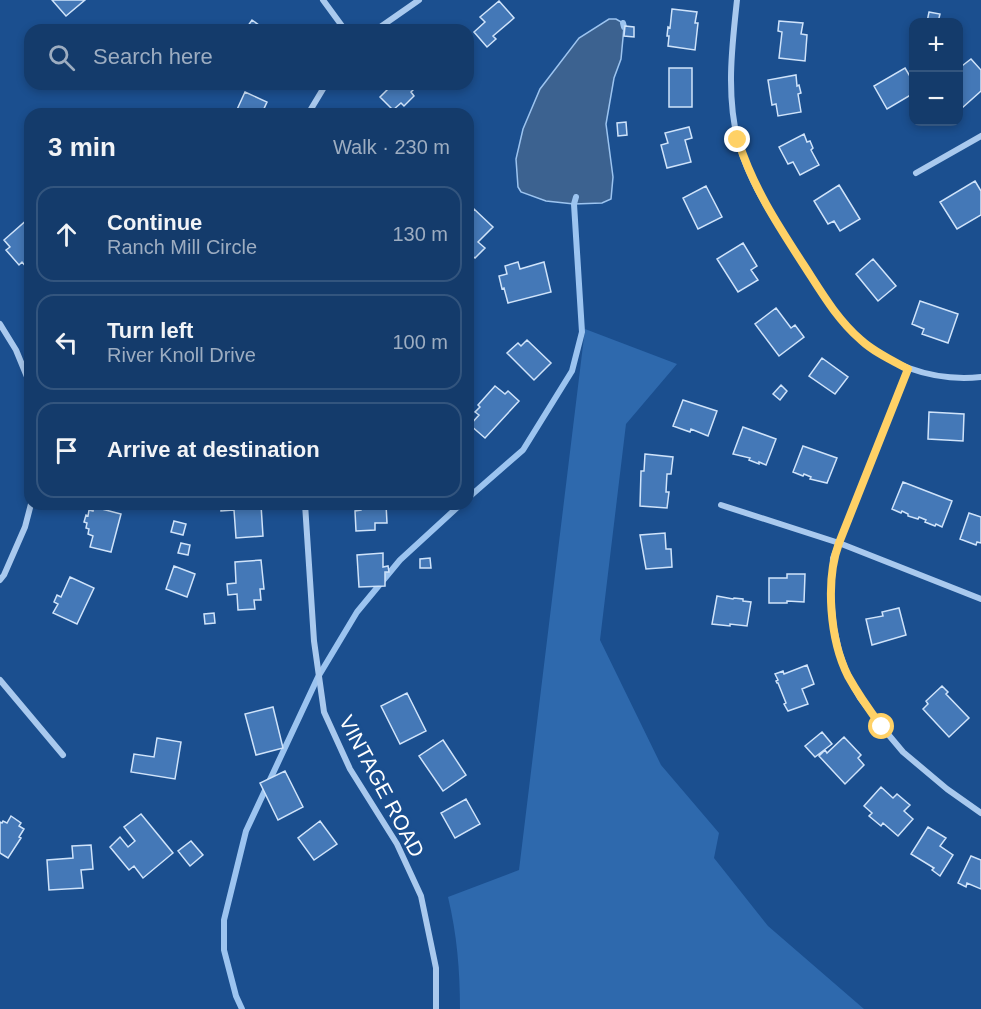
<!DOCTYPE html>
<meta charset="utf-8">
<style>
:root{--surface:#143b6b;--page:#214673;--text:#f1f3f6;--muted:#9dadc1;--line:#33557e}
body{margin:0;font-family:Arial,sans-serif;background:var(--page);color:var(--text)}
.controls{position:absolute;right:18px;top:18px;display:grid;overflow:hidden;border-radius:12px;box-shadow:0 3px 9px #0003}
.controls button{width:54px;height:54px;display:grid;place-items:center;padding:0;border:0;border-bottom:2px solid var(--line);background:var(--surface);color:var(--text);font:30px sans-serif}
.stop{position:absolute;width:18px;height:18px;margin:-14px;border:4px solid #ffd166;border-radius:50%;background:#fff}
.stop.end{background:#ffd166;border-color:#fff;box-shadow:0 2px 6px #0008}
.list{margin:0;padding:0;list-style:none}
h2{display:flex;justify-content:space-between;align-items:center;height:78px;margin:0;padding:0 24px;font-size:26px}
h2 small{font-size:20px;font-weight:400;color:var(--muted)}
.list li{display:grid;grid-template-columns:39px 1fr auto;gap:18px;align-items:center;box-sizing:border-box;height:96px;margin:0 12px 12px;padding:0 12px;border:2px solid var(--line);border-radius:18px}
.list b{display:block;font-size:22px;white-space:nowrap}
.list p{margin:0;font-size:20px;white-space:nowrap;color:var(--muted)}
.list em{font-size:20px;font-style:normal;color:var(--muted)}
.icon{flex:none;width:33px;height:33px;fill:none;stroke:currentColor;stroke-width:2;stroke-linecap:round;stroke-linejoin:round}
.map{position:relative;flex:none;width:981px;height:1009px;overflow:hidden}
.search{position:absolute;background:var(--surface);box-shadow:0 3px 9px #0003;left:24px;top:24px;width:450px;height:66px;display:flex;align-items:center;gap:15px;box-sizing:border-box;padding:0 21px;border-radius:18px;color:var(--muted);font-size:22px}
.panel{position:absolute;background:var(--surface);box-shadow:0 3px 9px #0003;left:24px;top:108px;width:450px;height:402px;border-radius:18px}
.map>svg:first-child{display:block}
.green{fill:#2e69ad}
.water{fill:#3c6290;stroke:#9cc4f0;stroke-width:1.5}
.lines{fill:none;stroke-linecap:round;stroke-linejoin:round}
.stream{stroke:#9cc4f0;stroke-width:6}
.building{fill:#4478b7;stroke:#cfe3fa;stroke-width:1.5}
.street{stroke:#a9c9ee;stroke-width:6}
.route{stroke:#ffd166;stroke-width:8}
.labels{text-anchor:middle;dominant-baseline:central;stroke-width:6;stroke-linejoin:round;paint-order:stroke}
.street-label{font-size:21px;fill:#fff;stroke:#1b4f8f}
</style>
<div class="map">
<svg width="981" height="1009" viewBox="0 0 981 1009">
<rect width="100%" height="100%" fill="#1b4f8f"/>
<path class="green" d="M585,329L677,364L626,424L600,640L661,765L719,833L714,858L768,926L864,1009H460C460,970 457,935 448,897L519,870Z"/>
<path class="water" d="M609,19H616L623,23L624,27L621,59L614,78L606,124L613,177L611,199L602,203L574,204L546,201L521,192L518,187L516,159L523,129L540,89L579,38Z"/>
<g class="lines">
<path class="stream" d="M623,23L624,27
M468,498L523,450L572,371L582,332L574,204L576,197
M242,1009L236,996L224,950V920L246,831L318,677L357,612L400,560L461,504"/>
</g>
<path class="building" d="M52,0H85L66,16Z
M499,1L514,18L493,36L496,39L487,47L474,32L485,22L480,17Z
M672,9L697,12L695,23H698L695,50L668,46L669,36H667L668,27L670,28Z
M929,12L940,14L938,22H927Z
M252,20L263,28L261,30H245Z
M779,21L803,23L801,34L807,35L805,61L779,58L782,32L778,31Z
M625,26L634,27V37L624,36Z
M971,59L981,70V91L962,108L958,104V69Z
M669,68H692V107H669Z
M905,68L914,83V93L887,109L874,86Z
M796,75L797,86L799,85L801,93L798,94L801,112L778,116L776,104L772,105L768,80Z
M389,84H414L416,87L411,92L414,96L404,106L401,103L393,110L380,97L391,86Z
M245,92L267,102L262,113L264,114H235Z
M626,122L627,135L618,136L617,123Z
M689,127L692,138L685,140L691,162L667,168L661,145L668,143L665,133Z
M804,134L807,142L810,141L813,148L811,150L819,165L800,175L793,162L788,164L779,147Z
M975,181L981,191V215L957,229L940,202Z
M839,185L860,219L840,231L834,221L828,224L814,201Z
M706,186L722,217L698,229L683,198Z
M474,209L493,227L478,242L485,248L475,258L470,254L468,256V215Z
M28,219L30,222V265L27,268L22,262L19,265L6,250L10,247L4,240Z
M743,243L757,266L751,270L758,280L738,292L717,259Z
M873,259L896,286L878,301L856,274Z
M518,262L520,269L544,262L551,292L508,303L504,288L502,289L499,276L507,274L505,266Z
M920,301L958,314L948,343L922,334L924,329L912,324Z
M776,308L791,328L795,325L804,337L779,356L755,324Z
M527,340L551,363L534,380L507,353L518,343L521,346Z
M822,358L848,377L835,394L809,376Z
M781,385L787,391L780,400L773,394Z
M495,386L505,394L508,391L519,401L485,438L470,425L479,415L475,412L480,407L478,405Z
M683,400L717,411L708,436L691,429L690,432L673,426Z
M929,412L964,414L963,441L928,439Z
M743,427L776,439L766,465L759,462V464L749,460L750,458L733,454Z
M803,446L837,458L827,483L810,479L811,477L804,474L803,476L793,472Z
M645,454L673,457L671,474H667L666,492H669L667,508L640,506L641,471H644Z
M903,482L952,501L942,527L936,524L935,526L925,522L926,520L919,517L918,519L908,516V514L902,511L901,513L892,509Z
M221,504H257L258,505H261L263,536L236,538L234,510L221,511Z
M361,504H386L387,523H375V530L356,531L355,511L361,510Z
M94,507L121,514L111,552L90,547L93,536L88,534L89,529L86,528L87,523L84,522L86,515L88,516L89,510L93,511Z
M969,513L981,517V543L977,542L976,545L960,539Z
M174,521L186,524L183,535L171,532Z
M665,533L666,549H671L672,567L646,569L640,535Z
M181,543L190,545L188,555L178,553Z
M383,553V567L388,566L389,572H385V586L359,587L357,555Z
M430,558L431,568H420V559Z
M261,560L264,589H260L261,600H254L255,609L238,610L237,594L228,595L227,584L236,583L235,562Z
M174,566L195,574L187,597L166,589Z
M787,574H805L804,602L787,601V603H769V578H787Z
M70,577L94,588L77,624L53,613L58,604L54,602L57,595L61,597Z
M717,596L733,599L734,598L743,599V601L751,602L747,626L730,624V626L712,624Z
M899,608L906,635L872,645L866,619L883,616L882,612Z
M214,613L215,623L205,624L204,614Z
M807,665L814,684L802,689L808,704L788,711L784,704L786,703L778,683H777L776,681L778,680L775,674L783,671L784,674Z
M942,686L948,692L946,694L969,718L949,737L923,709L928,704L926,701Z
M407,693L426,731L400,744L381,706Z
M273,707L283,748L256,755L245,714Z
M822,732L832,744L815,757L805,746Z
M844,737L861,755L858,758L864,765L845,784L819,756L825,750L827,753Z
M157,738L181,742L175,779L131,772L134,754L154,757Z
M443,740L466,775L443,791L419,756Z
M285,771L303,807L278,820L260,783Z
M881,787L893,798L897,794L910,805L904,811L913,819L898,836L883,823L881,826L869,816L872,813L864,806Z
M466,799L480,824L455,838L441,813Z
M141,814L173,853L143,878L134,866L129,870L110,847L120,837L128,847L135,841L124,827Z
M11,816L21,823L19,826L24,829L19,837L21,838L8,858L0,853V822L2,823L3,821L7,823Z
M320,821L337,844L314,860L298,838Z
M928,827L946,838L940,846L953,855L940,876L932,870L934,868L911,854Z
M191,841L203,855L190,866L178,851Z
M91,845L93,869L81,870L83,888L49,890L47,860L73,858L72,846Z
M971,856L981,860V889L967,883L966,887L958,883Z"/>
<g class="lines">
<path class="street" d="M323,0L345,30
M737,0C732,46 726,95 738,141C748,180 772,216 794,250C811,276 827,305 849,328C883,365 932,382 981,377
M376,30L419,0
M308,114L326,84
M916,173L981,136
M0,324L16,350L30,384
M908,369L833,558L831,598L834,628L839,651L847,674L860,698L882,727L903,752L947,789L981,813
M305,504L314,641L324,712L350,769L397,844L421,896L436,968V1009
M721,505L839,543L981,599
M0,580L4,575L25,527L31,504
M0,680L63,755"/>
</g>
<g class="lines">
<path class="route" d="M738,140C753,188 779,227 807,270C823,295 838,320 861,340C874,352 891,360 908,369L839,543C825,581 830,640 848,676C858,694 870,711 882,727"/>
</g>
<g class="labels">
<g class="street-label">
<text transform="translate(382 786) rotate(62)">VINTAGE ROAD</text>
</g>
</g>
</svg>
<div class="controls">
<button>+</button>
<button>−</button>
</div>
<div class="stop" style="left:882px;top:727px"></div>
<div class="stop end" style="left:738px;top:140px"></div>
<div class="search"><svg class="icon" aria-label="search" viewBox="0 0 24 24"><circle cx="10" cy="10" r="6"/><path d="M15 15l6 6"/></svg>Search here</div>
<section class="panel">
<h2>3 min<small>Walk · 230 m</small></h2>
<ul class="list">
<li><svg class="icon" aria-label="ahead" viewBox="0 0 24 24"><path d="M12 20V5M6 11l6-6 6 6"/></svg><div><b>Continue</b><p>Ranch Mill Circle</p></div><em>130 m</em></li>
<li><svg class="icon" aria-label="left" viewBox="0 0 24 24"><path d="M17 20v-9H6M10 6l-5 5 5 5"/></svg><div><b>Turn left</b><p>River Knoll Drive</p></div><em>100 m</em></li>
<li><svg class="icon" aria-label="arrive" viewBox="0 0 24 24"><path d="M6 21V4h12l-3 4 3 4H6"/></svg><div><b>Arrive at destination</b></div></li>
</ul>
</section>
</div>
